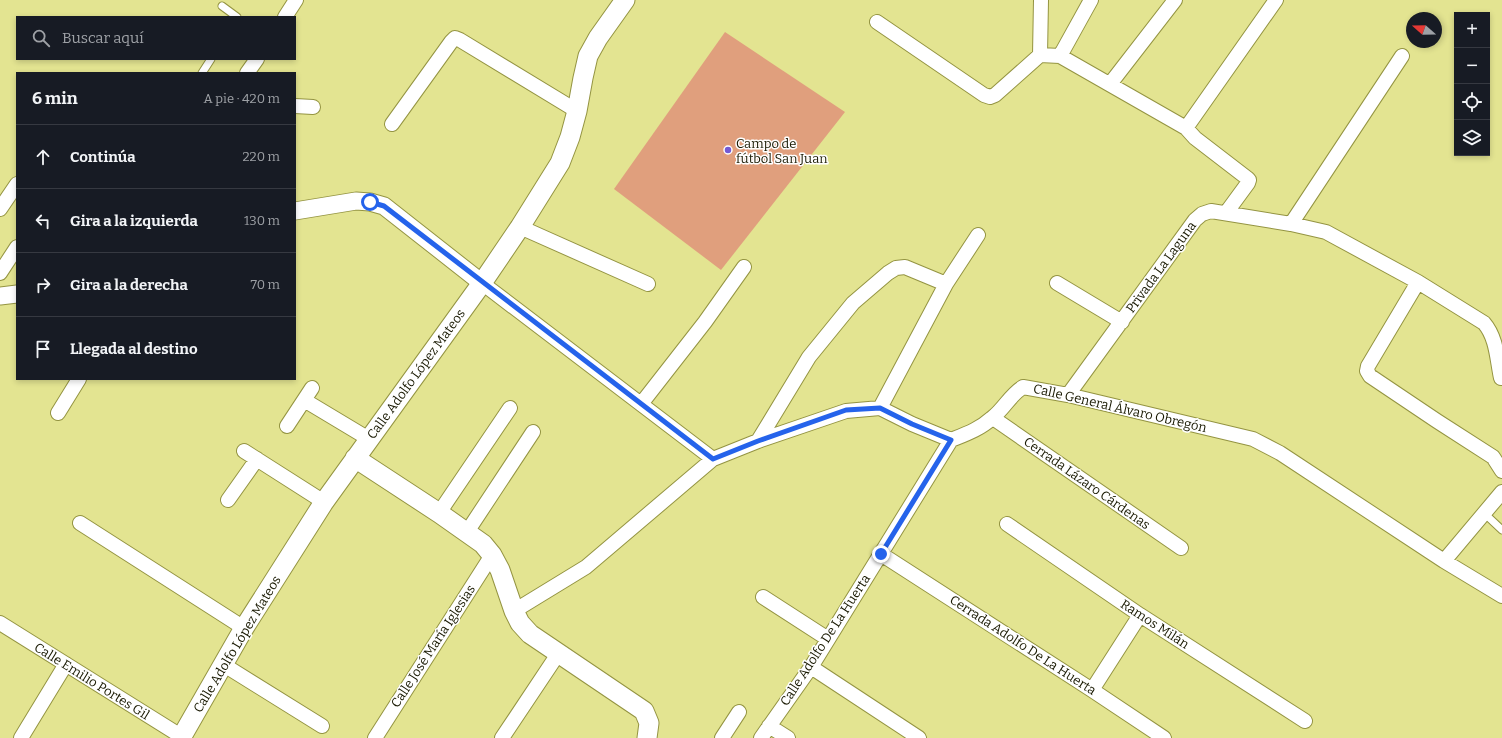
<!DOCTYPE html>
<html lang="es">
<meta charset="utf-8">
<style>
:root{--surface:#171b24;--page:#242831;--text:#f1f3f6;--muted:#9ea1a6;--line:#363941}
body{margin:0;font-family:Bitter,serif;background:var(--page);color:var(--text)}
.controls{position:absolute;right:12px;top:12px;display:grid;overflow:hidden;border-radius:0px;box-shadow:0 2px 6px #0003}
.controls button{width:36px;height:36px;display:grid;place-items:center;padding:0;border:0;border-bottom:1px solid var(--line);background:var(--surface);color:var(--text);font:20px sans-serif}
.compass{position:absolute;left:1406px;top:12px;width:36px;height:36px;border-radius:50%;background:var(--surface);box-shadow:0 2px 6px #0003;rotate:290deg}
.stop{position:absolute;width:12px;height:12px;margin:-9px;border:3px solid #2563eb;border-radius:50%;background:#fff}
.stop.end{background:#2563eb;border-color:#fff;box-shadow:0 1px 4px #0008}
.list{margin:0;padding:0;list-style:none}
h2{display:flex;justify-content:space-between;align-items:center;height:52px;margin:0;padding:0 16px;font-size:17px}
h2 small{font-size:13px;font-weight:400;color:var(--muted)}
.list li{display:grid;grid-template-columns:26px 1fr auto;gap:12px;align-items:center;box-sizing:border-box;height:64px;padding:0 16px;border-top:1px solid var(--line)}
.list b{display:block;font-size:15px;white-space:nowrap}
.list em{font-size:13px;font-style:normal;color:var(--muted)}
.icon{flex:none;width:22px;height:22px;fill:none;stroke:currentColor;stroke-width:2;stroke-linecap:round;stroke-linejoin:round}
.map{position:relative;flex:none;width:1502px;height:738px;overflow:hidden}
.search{position:absolute;background:var(--surface);box-shadow:0 2px 6px #0003;left:16px;top:16px;width:280px;height:44px;display:flex;align-items:center;gap:10px;box-sizing:border-box;padding:0 14px;border-radius:0px;color:var(--muted);font-size:15px}
.panel{position:absolute;background:var(--surface);box-shadow:0 2px 6px #0003;left:16px;top:72px;width:280px;height:308px;border-radius:0px}
.map>svg:first-child{display:block}
.green{fill:#e09f7d}
.lines{fill:none;stroke-linecap:round;stroke-linejoin:round}
.service-casing{stroke:#949442;stroke-width:9}
.minor-casing{stroke:#949442;stroke-width:16}
.tertiary-casing{stroke:#949442;stroke-width:19}
.secondary-casing{stroke:#949442;stroke-width:21}
.service{stroke:#fff;stroke-width:7}
.minor{stroke:#fff;stroke-width:14}
.tertiary{stroke:#fff;stroke-width:17}
.secondary{stroke:#fff;stroke-width:19}
.route{stroke:#2563eb;stroke-width:5}
.poi-dot{fill:#735ad4;stroke:#fff;stroke-width:1.5}
.labels{text-anchor:middle;dominant-baseline:central;stroke-width:3;stroke-linejoin:round;paint-order:stroke}
.poi-label{font-size:13px;fill:#181801;stroke:#fff;text-anchor:start}
.street-label{font-size:13px;fill:#181801;stroke:#fff}
</style>
<div class="map">
<svg width="1502" height="738" viewBox="0 0 1502 738">
<rect width="100%" height="100%" fill="#e3e491"/>
<path class="green" d="M725,32L845,112L721,270L614,189Z"/>
<g class="lines">
<defs>
<path id="service" d="M222,6L237,17
M202,73L211,59
M1484,513L1502,530"/>
<path id="minor" d="M285,17L296,0
M877,22L984,95L990,97L995,95L1040,55L1060,56L1186,128L1195,138L1247,178L1249,180L1248,183L1226,213
M1040,55L1041,0
M1060,56L1091,0
M247,73L257,59
M1110,84L1175,0
M295,106L313,107
M392,124L451,42L455,38L460,40L577,111
M1186,128L1276,0
M0,209L17,184
M1291,224L1402,56
M520,227L648,284
M0,273L17,247
M1418,282L1368,366L1367,371L1370,376L1437,421L1493,457L1502,471
M482,283L713,459
M1057,283L1122,322
M1068,395L1195,220L1202,214L1211,211L1291,224L1326,232L1418,282L1484,323C1497,338 1497,360 1501,378
M304,400L369,439
M641,404L705,322L744,267
M880,408L946,284L978,235
M58,413L79,379
M993,418L1181,548
M287,426L312,388
M758,441L809,357L853,303L888,273L896,268L905,267L946,284
M244,451L324,502
M228,500L257,459
M439,513L510,408
M80,523L244,628
M1007,524L1140,615L1305,721
M467,532L533,432
M881,554L1092,690L1164,738
M1444,561L1502,492
M763,597L828,639
M514,611L586,567L713,459L758,441L846,411L880,408L912,424L951,440C966,434 980,429 992,418C1004,409 1010,395 1023,387L1068,395L1253,439L1280,453L1444,561L1502,596
M0,623L184,738
M224,665L322,726
M811,667L919,738
M1092,690L1140,615
M769,726L788,738
M21,738L66,664
M375,738L492,555
M502,738L558,654
M722,738L739,712
M761,738L811,667L951,440"/>
<path id="tertiary" d="M295,211L356,201L370,202L384,206L482,283
M0,296L17,294"/>
<path id="secondary" d="M355,458L439,513L483,544L492,555L500,570L514,611L520,623L530,634L644,711L649,723L647,738
M181,738L244,628L324,502L482,283L520,227L560,163L570,137L577,111L583,78L588,56L598,38L625,0"/>
</defs>
<use href="#service" class="service-casing"/>
<use href="#minor" class="minor-casing"/>
<use href="#tertiary" class="tertiary-casing"/>
<use href="#secondary" class="secondary-casing"/>
<use href="#service" class="service"/>
<use href="#minor" class="minor"/>
<use href="#tertiary" class="tertiary"/>
<use href="#secondary" class="secondary"/>
</g>
<g class="lines">
<path class="route" d="M370,202L384,206L713,459L758,441L846,410L880,408L912,424L951,440L881,554"/>
</g>
<circle class="poi-dot" cx="728" cy="150" r="4"/>
<g class="labels">
<g class="poi-label">
<text x="736" y="143">Campo de<tspan x="736" dy="15">fútbol San Juan</tspan></text>
</g>
<g class="street-label">
<text transform="translate(1161 267) rotate(-54)">Privada La Laguna</text>
<text transform="translate(416 374) rotate(-54)">Calle Adolfo López Mateos</text>
<text transform="translate(1120 408) rotate(13)">Calle General Álvaro Obregón</text>
<text transform="translate(1087 483) rotate(35)">Cerrada Lázaro Cárdenas</text>
<text transform="translate(1155 624) rotate(33)">Ramos Milán</text>
<text transform="translate(825 640) rotate(-57)">Calle Adolfo De La Huerta</text>
<text transform="translate(237 644) rotate(-59)">Calle Adolfo López Mateos</text>
<text transform="translate(1023 645) rotate(33)">Cerrada Adolfo De La Huerta</text>
<text transform="translate(433 646) rotate(-57)">Calle José María Iglesias</text>
<text transform="translate(92 681) rotate(32)">Calle Emilio Portes Gil</text>
</g>
</g>
</svg>
<div class="controls">
<button>+</button>
<button>−</button>
<button><svg class="icon" aria-label="locate" viewBox="0 0 24 24"><circle cx="12" cy="12" r="6"/><path d="M12 2v4M12 18v4M2 12h4M18 12h4"/></svg></button>
<button><svg class="icon" aria-label="layers" viewBox="0 0 24 24"><path d="M12 4l9 5-9 5-9-5zM3 14l9 5 9-5"/></svg></button>
</div>
<svg class="compass" viewBox="-18 -18 36 36"><path d="M0-13l5 13h-10z" fill="#e53935"/><path d="M0 13l5-13h-10z" fill="#9ea1a6"/></svg>
<div class="stop" style="left:370px;top:202px"></div>
<div class="stop end" style="left:881px;top:554px"></div>
<div class="search"><svg class="icon" aria-label="search" viewBox="0 0 24 24"><circle cx="10" cy="10" r="6"/><path d="M15 15l6 6"/></svg>Buscar aquí</div>
<section class="panel">
<h2>6 min<small>A pie · 420 m</small></h2>
<ul class="list">
<li><svg class="icon" aria-label="ahead" viewBox="0 0 24 24"><path d="M12 20V5M6 11l6-6 6 6"/></svg><div><b>Continúa</b></div><em>220 m</em></li>
<li><svg class="icon" aria-label="left" viewBox="0 0 24 24"><path d="M17 20v-9H6M10 6l-5 5 5 5"/></svg><div><b>Gira a la izquierda</b></div><em>130 m</em></li>
<li><svg class="icon" aria-label="right" viewBox="0 0 24 24"><path d="M7 20v-9h11M14 6l5 5-5 5"/></svg><div><b>Gira a la derecha</b></div><em>70 m</em></li>
<li><svg class="icon" aria-label="arrive" viewBox="0 0 24 24"><path d="M6 21V4h12l-3 4 3 4H6"/></svg><div><b>Llegada al destino</b></div></li>
</ul>
</section>
</div>
